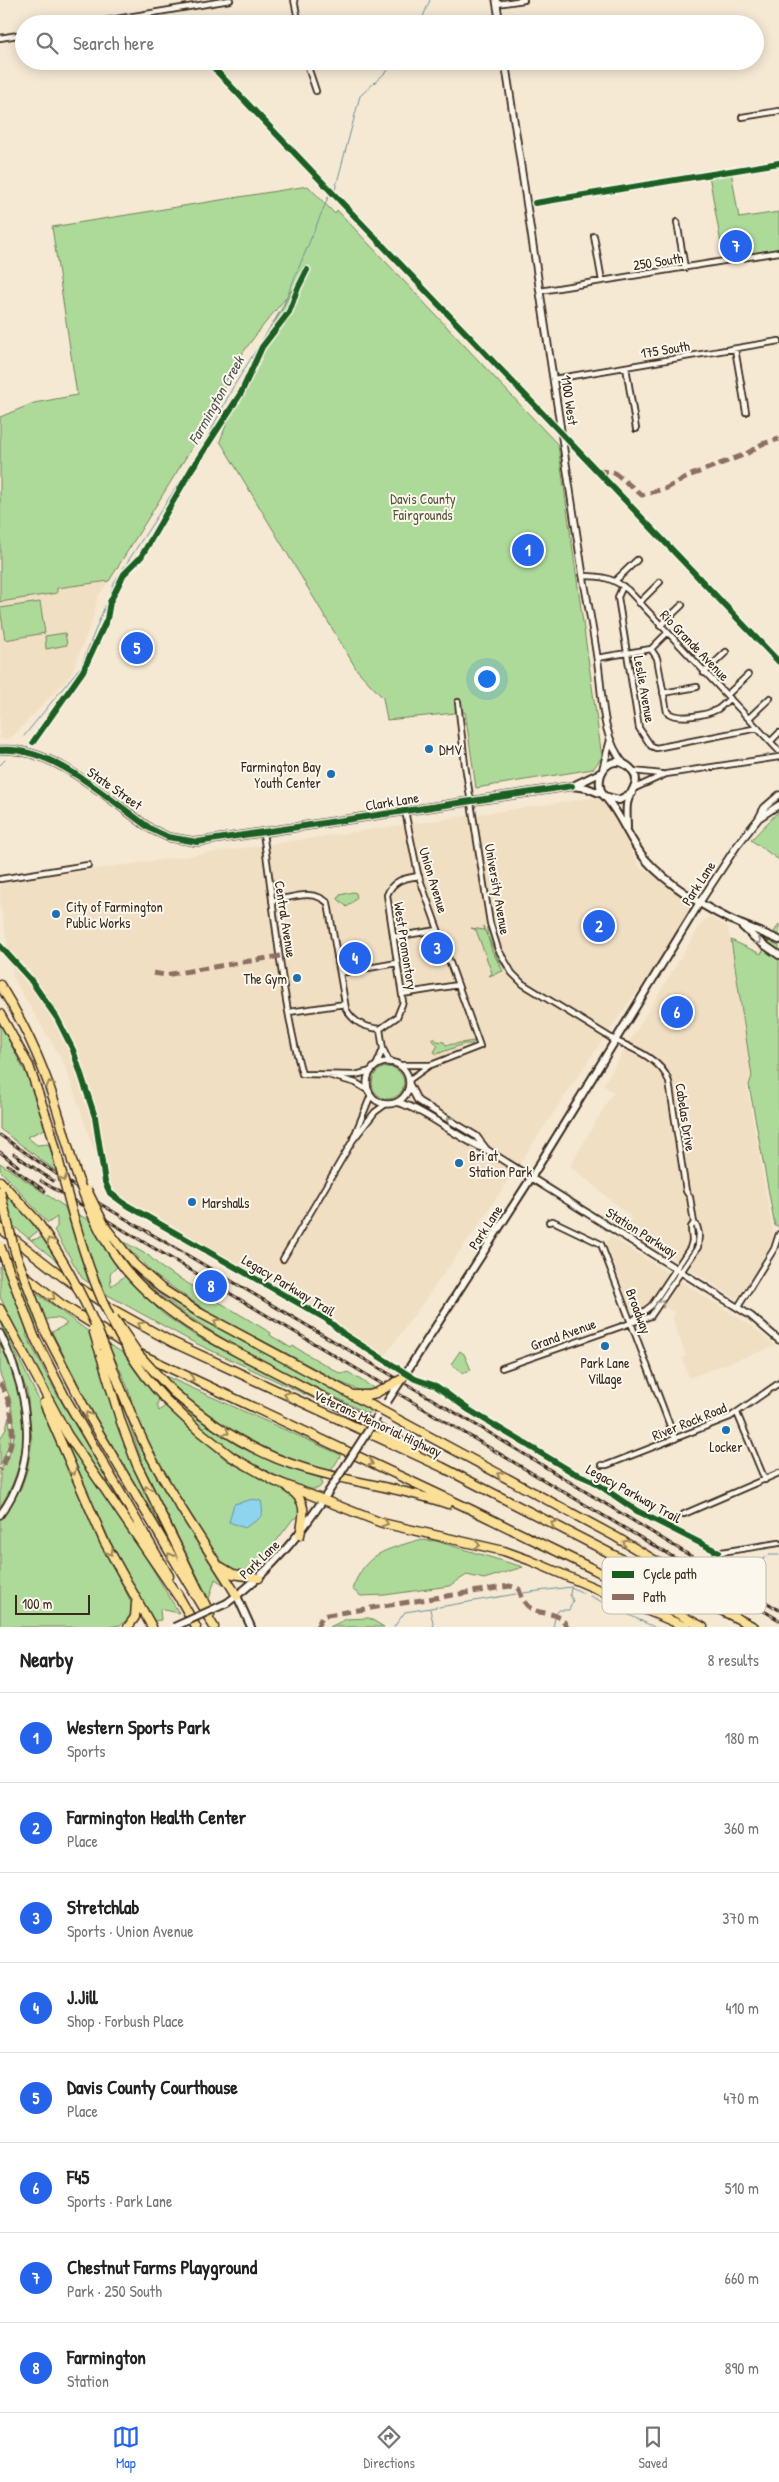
<!DOCTYPE html>
<meta charset="utf-8">
<style>
:root{--surface:#fff;--page:#f2f2f2;--text:#222;--muted:#767676;--line:#e0e0e0;--accent:#2563eb}
body{margin:0;font-family:"Patrick Hand",sans-serif;background:var(--page);color:var(--text)}
.scale{position:absolute;left:15px;bottom:12px;width:75px;box-sizing:border-box;padding-left:5px;border:2px solid #3b2a1e;border-top:0;font-size:14px;line-height:18px;white-space:nowrap;color:#3b2a1e;-webkit-text-stroke:4px #fbf7ec;paint-order:stroke}
.you{position:absolute;left:486px;top:678px;width:18px;height:18px;margin:-12px;border:4px solid #fff;border-radius:50%;background:#1a73e8;box-shadow:0 0 0 8px #1a73e833}
.badge{display:grid;place-items:center;width:32px;height:32px;border-radius:50%;background:var(--accent);color:#fff;font-size:16px;font-weight:700}
.pin{position:absolute;translate:-50% -50%;border:2px solid #fff;box-shadow:0 1px 5px #0006}
.list{margin:0;padding:0;list-style:none}
h2{display:flex;justify-content:space-between;align-items:center;height:65px;margin:0;padding:0 20px;font-size:21px}
h2 small{font-size:16px;font-weight:400;color:var(--muted)}
.list li{display:grid;grid-template-columns:32px 1fr auto;gap:15px;align-items:center;box-sizing:border-box;height:90px;padding:0 20px;border-top:1px solid var(--line)}
.list b{display:block;font-size:19px;white-space:nowrap}
.list p{margin:0;font-size:16px;white-space:nowrap;color:var(--muted)}
.list em{font-size:16px;font-style:normal;color:var(--muted)}
.icon{flex:none;width:28px;height:28px;fill:none;stroke:currentColor;stroke-width:2;stroke-linecap:round;stroke-linejoin:round}
.map{position:relative;flex:none;width:779px;height:1627px;overflow:hidden}
.search{position:absolute;background:var(--surface);box-shadow:0 2px 12px #0003;left:15px;right:15px;top:15px;height:55px;display:flex;align-items:center;gap:12px;box-sizing:border-box;padding:0 18px;border-radius:28px;color:var(--muted);font-size:19px}
.sheet{height:785px;background:var(--surface)}
nav{display:flex;justify-content:space-around;align-items:center;box-sizing:border-box;height:70px;border-top:1px solid var(--line);background:var(--surface);font-size:14px;color:var(--muted)}
nav a{display:grid;justify-items:center;gap:2px}
nav .on{color:var(--accent)}
.map>svg:first-child{display:block}
.built{fill:#f1dfc3}
.green{fill:#adda99;stroke:#74825c}
.water{fill:#8ed4ef;stroke:#6d909b}
.lines{fill:none;stroke-linecap:round;stroke-linejoin:round}
.stream{stroke:#6d909b;stroke-width:1}
.minor-casing{stroke:#3b2a1e;stroke-width:8}
.tertiary-casing{stroke:#3b2a1e;stroke-width:9}
.secondary-casing{stroke:#3b2a1e;stroke-width:10}
.motorway-casing{stroke:#3b2a1e;stroke-width:11}
.minor{stroke:#fbf7ec;stroke-width:4.5}
.tertiary{stroke:#fbf7ec;stroke-width:5.5}
.secondary{stroke:#fbf7ec;stroke-width:6}
.motorway{stroke:#fbdf96;stroke-width:8}
.rail-casing{stroke:#3b2a1e;stroke-width:3}
.rail{stroke:#fbf7ec;stroke-width:1;stroke-dasharray:4;stroke-linecap:butt}
.secondary-bridge-casing{stroke:#3b2a1e;stroke-width:10;stroke-linecap:butt}
.motorway-bridge-casing{stroke:#3b2a1e;stroke-width:11;stroke-linecap:butt}
.secondary-bridge{stroke:#fbf7ec;stroke-width:6}
.motorway-bridge{stroke:#fbdf96;stroke-width:8}
.quiet{stroke:#8d6e63;stroke-width:5;stroke-dasharray:10 5;stroke-linecap:butt}
.cycleway-casing{stroke:#fbf7ec;stroke-width:9}
.cycleway{stroke:#1b5e20;stroke-width:6}
.oneway{stroke:#9b9085}
.oneway2{stroke:#9b845a}
.poi-dot{fill:#1f6fb2;stroke:#fbf7ec;stroke-width:2}
.labels{text-anchor:middle;dominant-baseline:central;stroke-width:4;stroke-linejoin:round;paint-order:stroke}
.street-label{font-size:14px;fill:#3b2a1e;stroke:#fbf7ec}
.park-label{font-size:14px;fill:#58563d;stroke:#fbf7ec}
.poi-label{font-size:14px;fill:#3b2a1e;stroke:#fbf7ec;text-anchor:start}
.water-label{font-size:15px;font-style:italic;fill:#505452;stroke:#fbf7ec}
.key{fill:#fbf7ec;stroke:#c1baae;stroke-width:1}
.key-label{font-size:14px;fill:#3b2a1e}
</style>
<div class="map">
<svg width="779" height="1627" viewBox="0 0 779 1627">
<rect width="100%" height="100%" fill="#f5e9d4"/>
<filter id="ink" filterUnits="userSpaceOnUse"><feTurbulence type="fractalNoise" baseFrequency=".02" numOctaves="2"/><feDisplacementMap in="SourceGraphic" scale="10" xChannelSelector="R" yChannelSelector="G"/><feConvolveMatrix kernelMatrix="1 2 1 2 8 2 1 2 1" color-interpolation-filters="sRGB"/></filter>
<g filter="url(#ink)">
<path class="built" d="M109,581L98,597L92,621L71,675L11,738L0,739V602L57,593L56,588Z
M598,797L609,807L640,868L704,898L599,1045L473,1233L384,1357L125,1207L99,1165L64,1063L14,980L0,903V883Z
M710,917L728,927L752,1075L747,1087L774,1237L766,1256L738,1298L733,1297L626,1228L630,1222V1216L570,1166L613,1092L603,1085L703,921Z
M610,1236L753,1327L775,1346L689,1378L682,1358L686,1356L672,1318L675,1313L653,1300L639,1311L631,1309L606,1243Z"/>
<path class="green" d="M731,171L739,218L779,212V252L724,261L709,175Z
M308,186L335,214L337,210L558,445L602,757L593,769L476,788L465,712L387,720L383,698L357,670L220,441L242,384L292,290C272,316 222,370 221,401L109,581L57,588V593L0,602V417L34,403L77,395L52,227Z
M40,602L45,633L5,640L0,608Z
M65,633L67,645L46,649L45,636Z
M779,811V860L751,840Z
M353,892L356,893L357,898L347,907L338,899L340,895Z
M779,924V1226H775L749,1085L752,1076L731,940L761,954Z
M483,926L487,936V927C494,941 498,956 506,970L498,960L488,937L492,951L503,971L489,976L492,973L476,930L471,928L484,930Z
M0,1023L31,1084L45,1129L27,1137L37,1145L49,1144L56,1171L0,1129Z
M474,1036L477,1039L472,1044H464L437,1054L434,1052L438,1045L431,1039L433,1037L437,1041L444,1042L446,1045L474,1041Z
M372 1083a16 16 0 1 1 32 0a16 16 0 1 1-32 0Z
M0,1163L65,1207L89,1283L82,1278L54,1230L57,1227V1217L48,1223L0,1170Z
M0,1188L20,1208L38,1231L29,1238L32,1240L43,1237L59,1263L0,1215Z
M77,1214L89,1220L117,1267L110,1274L111,1286L125,1276L163,1314L194,1335L347,1414L191,1341L106,1294L91,1260Z
M119,1239L149,1256L162,1268L271,1333L270,1335L291,1348L293,1346L341,1374L348,1372L375,1389L361,1391L342,1383L207,1311L153,1274L135,1254L133,1256Z
M0,1266L89,1332L119,1430L157,1521L88,1404L52,1332L67,1324C55,1311 39,1323 26,1329L27,1334L26,1335L55,1391L126,1512L69,1429L47,1390L0,1297Z
M140,1274L158,1290L176,1303L367,1407L369,1412L368,1414C289,1372 203,1338 138,1275Z
M0,1320L37,1396L89,1518L132,1604L130,1618L120,1625L108,1627H0V1521L21,1488L27,1471L32,1441L27,1391Z
M0,1343C27,1398 35,1453 0,1507V1471L9,1455L15,1432L10,1398L0,1374Z
M108,1344L125,1354L159,1398L157,1405L159,1411L166,1405L226,1460L295,1496L300,1508L297,1517L293,1519L269,1551L245,1572L230,1568L219,1558L169,1481L142,1432C143,1421 132,1416 132,1406C131,1388 116,1363 108,1344Z
M460,1351L464,1354L471,1370L463,1373L451,1364Z
M163,1375L341,1455L331,1471C266,1455 206,1420 163,1375Z
M114,1379L142,1448L159,1482L223,1580V1584L215,1579L209,1599L145,1470Z
M178,1406L237,1445L274,1463L323,1479L320,1481L323,1483L319,1488C308,1492 297,1485 286,1480C244,1462 211,1438 178,1406Z
M9,1417L11,1440L0,1466V1439L6,1429Z
M64,1436L139,1546L179,1613L160,1609L161,1620L153,1621L110,1541L62,1437Z
M418,1540L436,1541L523,1567L484,1579L467,1575L449,1586L385,1595L361,1596L352,1589C367,1552 383,1551 418,1540Z
M369,1618L384,1627H330L346,1619Z"/>
<path class="water" d="M253,1499L261,1501C266,1521 257,1518 245,1528L229,1522L234,1504Z"/>
<g class="lines">
<path class="stream" d="M420,24L430,0
M24,736L81,666L115,581L203,446L232,389L282,308L329,195L335,190L360,96L398,61
M0,765L5,760
M711,1560L722,1561L727,1566H731L750,1578L756,1572
M757,1569L761,1567V1560L769,1555H779
M523,1593L571,1587L583,1593
M590,1596L654,1627
M439,1607L516,1594
M430,1609L434,1627
M557,1613L559,1610H569L573,1601L570,1595L571,1588
M394,1627L405,1612L437,1607
M553,1627L555,1618"/>
<defs>
<path id="minor" d="M294,0L299,24
M497,4L524,0
M86,24L230,0
M0,38L24,34
M306,61L316,91
M742,117L779,111
M677,222L685,268
M594,236L602,281
M540,291L779,252
M735,349L746,412
M626,367L636,429
M554,379L779,341
M583,576C602,576 613,578 628,590L779,751
M616,580L637,560
M623,586L618,597L639,728L651,746L656,748L758,728
M639,603L660,582
M660,626L682,605
M651,649L657,658L667,712C677,721 707,715 718,709C722,706 726,702 730,698
M597,658L651,649L667,633
M704,673L726,652
M663,693L697,687
M727,695L748,675
M458,702L465,765L490,923L498,949L512,973L523,984L616,1041C635,1049 663,1061 669,1082L686,1191L690,1197L694,1223L697,1226L699,1234L698,1247L651,1316L502,1368
M749,718L770,698
M771,741L779,733
M633,771L662,774
M635,788L666,774L779,757
M263,833C275,911 281,998 302,1074L355,1075L371,1071
M0,879L88,865
M272,901C292,898 312,888 328,903L346,1009C354,1023 364,1027 380,1029
M393,937L438,930
M340,973L397,963
M402,994L458,985
M289,1012L345,1004
M380,1029L397,1017L403,1002L387,895C393,880 404,878 419,876
M380,1029L383,1049L390,1063
M399,1065H431L480,1046L418,874L405,811
M376,1066L383,1049
M328,1075L356,1083L369,1091
M409,1080L430,1065
M353,1139L371,1095
M549,1222L553,1221L601,1244L675,1439
M283,1259L353,1140L375,1112L386,1104
M738,1307L774,1249L779,1234
M632,1321L652,1305L690,1248L692,1241L691,1227L694,1223
M737,1413L765,1480
M602,1465H607L730,1417L779,1383
M684,1514L779,1473
M715,1553L779,1543"/>
<path id="tertiary" d="M496,0L500,24
M505,61L583,576C588,603 593,630 597,657C603,693 600,735 624,764
M603,768L610,742
M759,818L764,808L779,795
M700,902L736,847L759,818L779,805
M367 1083a21 21 0 1 1 42 0a21 21 0 1 1-42 0Z
M409,1084L418,1101L476,1136L486,1149
M397,1102C430,1112 455,1137 487,1150L751,1316L779,1340
M0,1333C28,1391 42,1459 0,1515"/>
<path id="secondary" d="M0,750C54,746 108,799 151,829L168,837L197,842L572,786L587,788L602,794
M575,785L600,773
M606,798C622,816 629,840 645,859C667,884 709,911 740,924C753,929 766,934 779,940
M627,828C627,820 626,812 627,804C629,791 644,781 630,768C610,750 591,777 604,796L619,800L632,793
M741,925L756,939L779,955
M402,1379L531,1178L700,902
M237,1596L251,1627
M227,1603C270,1572 300,1535 329,1491"/>
<path id="motorway" d="M0,985C37,1044 54,1094 72,1161
M0,1014L29,1066L51,1131
M0,1181L37,1221
M0,1228L63,1277L112,1309L172,1342L442,1467L754,1627
M3,1258L61,1304L126,1345
M134,1264L161,1288L200,1313L616,1537L697,1586L731,1610
M126,1270C167,1319 224,1345 279,1374C326,1398 371,1423 415,1450
M0,1309L67,1434L179,1598
M45,1331L89,1416L214,1627
M34,1336L66,1399L169,1576
M98,1346L121,1422L137,1465L210,1614
M105,1348C119,1383 132,1420 149,1453C175,1503 208,1548 237,1596
M140,1354L470,1509L593,1569L703,1627
M173,1392C212,1426 257,1455 307,1469C354,1483 402,1488 448,1504
M354,1395H369L376,1393
M166,1400L199,1431L232,1457L276,1482
M44,1403L104,1541L152,1627
M273,1480L382,1523L504,1551L529,1560L686,1627
M289,1489C308,1500 304,1516 300,1535
M221,1567L233,1574L259,1578
M177,1593L196,1627
M128,1627L135,1617L136,1603"/>
</defs>
<use href="#minor" class="minor-casing"/>
<use href="#tertiary" class="tertiary-casing"/>
<use href="#secondary" class="secondary-casing"/>
<use href="#motorway" class="motorway-casing"/>
<use href="#minor" class="minor"/>
<use href="#tertiary" class="tertiary"/>
<use href="#secondary" class="secondary"/>
<use href="#motorway" class="motorway"/>
<defs>
<path id="rail" d="M0,1135L97,1202L488,1432L779,1610
M0,1152L18,1166
M14,1154L53,1181
M8,1165L45,1191
M41,1181L779,1620"/>
</defs>
<use href="#rail" class="rail-casing"/>
<use href="#rail" class="rail"/>
<defs>
<path id="secondary-bridge" d="M387,1402L402,1379
M329,1491L377,1417
M174,1627L227,1603"/>
<path id="motorway-bridge" d="M51,1131C76,1226 96,1327 166,1400
M72,1161C85,1201 99,1237 126,1270
M87,1190L106,1228L134,1264
M0,1191L15,1252L45,1331
M37,1221C65,1261 87,1303 105,1348
M0,1246L34,1336
M114,1318L139,1355L173,1392
M93,1329L98,1346
M376,1393L402,1379"/>
</defs>
<use href="#secondary-bridge" class="secondary-bridge-casing"/>
<use href="#motorway-bridge" class="motorway-bridge-casing"/>
<use href="#secondary-bridge" class="secondary-bridge"/>
<use href="#motorway-bridge" class="motorway-bridge"/>
<path class="quiet" d="M598,471L613,472L642,495L667,488L691,475L746,454L762,444L779,439
M153,973L165,975L280,956
M0,1383C16,1409 17,1445 0,1470
M317,1627L322,1617L327,1615L510,1586L519,1589C528,1626 556,1602 567,1627"/>
<defs>
<path id="cycleway" d="M207,61L779,662
M535,203L779,163
M33,742L83,671L107,619L110,602L124,574L141,557L191,470L241,393L262,347L289,312L298,288L307,270
M0,750C54,746 108,799 151,829L168,837L197,842L572,786
M0,946L30,979L57,1018L73,1050L95,1117L105,1182L110,1193L125,1204L326,1319L345,1335L415,1379L436,1386L469,1410L572,1472L593,1481L637,1511L718,1552"/>
</defs>
<use href="#cycleway" class="cycleway-casing"/>
<use href="#cycleway" class="cycleway"/>
</g>
<defs><path id="oneway-chevron" d="M-2-3.5L2.5 0L-2 3.5" fill="none" stroke-width="1.6" stroke-linecap="round" stroke-linejoin="round" transform="scale(1.25)"/></defs>
<g class="oneway">
<use href="#oneway-chevron" transform="translate(758 941) rotate(38)"/>
<use href="#oneway-chevron" transform="translate(450 1120) rotate(-147)"/>
<use href="#oneway-chevron" transform="translate(661 1303) rotate(-55)"/>
</g>
<g class="oneway2">
<use href="#oneway-chevron" transform="translate(50 1084) rotate(-107)"/>
<use href="#oneway-chevron" transform="translate(63 1178) rotate(75)"/>
<use href="#oneway-chevron" transform="translate(50 1241) rotate(-124)"/>
<use href="#oneway-chevron" transform="translate(52 1297) rotate(38)"/>
<use href="#oneway-chevron" transform="translate(217 1322) rotate(-152)"/>
<use href="#oneway-chevron" transform="translate(141 1325) rotate(-151)"/>
<use href="#oneway-chevron" transform="translate(191 1379) rotate(25)"/>
<use href="#oneway-chevron" transform="translate(287 1395) rotate(-155)"/>
<use href="#oneway-chevron" transform="translate(88 1415) rotate(-120)"/>
<use href="#oneway-chevron" transform="translate(226 1432) rotate(31)"/>
<use href="#oneway-chevron" transform="translate(370 1463) rotate(25)"/>
<use href="#oneway-chevron" transform="translate(73 1472) rotate(67)"/>
<use href="#oneway-chevron" transform="translate(500 1475) rotate(-152)"/>
<use href="#oneway-chevron" transform="translate(147 1489) rotate(-115)"/>
<use href="#oneway-chevron" transform="translate(385 1523) rotate(18)"/>
<use href="#oneway-chevron" transform="translate(554 1524) rotate(-153)"/>
<use href="#oneway-chevron" transform="translate(626 1543) rotate(-149)"/>
<use href="#oneway-chevron" transform="translate(477 1545) rotate(12)"/>
<use href="#oneway-chevron" transform="translate(110 1552) rotate(61)"/>
<use href="#oneway-chevron" transform="translate(170 1556) rotate(-120)"/>
</g>
</g>
<g class="poi-dot">
<circle cx="429" cy="749" r="5"/>
<circle cx="331" cy="774" r="5"/>
<circle cx="56" cy="914" r="5"/>
<circle cx="297" cy="978" r="5"/>
<circle cx="459" cy="1163" r="5"/>
<circle cx="192" cy="1202" r="5"/>
<circle cx="605" cy="1346" r="5"/>
<circle cx="726" cy="1430" r="5"/>
</g>
<g class="labels">
<g class="street-label">
<text transform="translate(658 261) rotate(-9)">250 South</text>
<text transform="translate(665 349) rotate(-9)">175 South</text>
<text transform="translate(570 400) rotate(82)">1100 West</text>
<text transform="translate(695 645) rotate(46)">Rio Grande Avenue</text>
<text transform="translate(645 689) rotate(80)">Leslie Avenue</text>
<text transform="translate(115 788) rotate(35)">State Street</text>
<text transform="translate(392 801) rotate(-9)">Clark Lane</text>
<text transform="translate(434 880) rotate(73)">Union Avenue</text>
<text transform="translate(698 883) rotate(-57)">Park Lane</text>
<text transform="translate(498 889) rotate(80)">University Avenue</text>
<text transform="translate(286 919) rotate(81)">Central Avenue</text>
<text transform="translate(406 946) rotate(81)">West Promontory</text>
<text transform="translate(686 1117) rotate(81)">Cabelas Drive</text>
<text transform="translate(485 1227) rotate(-57)">Park Lane</text>
<text transform="translate(642 1232) rotate(32)">Station Parkway</text>
<text transform="translate(289 1285) rotate(31)">Legacy Parkway Trail</text>
<text transform="translate(639 1311) rotate(69)">Broadway</text>
<text transform="translate(563 1334) rotate(-20)">Grand Avenue</text>
<text transform="translate(689 1421) rotate(-22)">River Rock Road</text>
<text transform="translate(378 1423) rotate(25)">Veterans Memorial Highway</text>
<text transform="translate(634 1493) rotate(29)">Legacy Parkway Trail</text>
<text transform="translate(259 1559) rotate(-44)">Park Lane</text>
</g>
<g class="park-label">
<text x="423" y="498">Davis County<tspan x="423" dy="16">Fairgrounds</tspan></text>
</g>
<g class="poi-label">
<text x="439" y="749">DMV</text>
<text x="321" y="766" text-anchor="end">Farmington Bay<tspan x="321" dy="16">Youth Center</tspan></text>
<text x="66" y="906">City of Farmington<tspan x="66" dy="16">Public Works</tspan></text>
<text x="287" y="978" text-anchor="end">The Gym</text>
<text x="469" y="1155">Bri at<tspan x="469" dy="16">Station Park</tspan></text>
<text x="202" y="1202">Marshalls</text>
<text x="605" y="1362" text-anchor="middle">Park Lane<tspan x="605" dy="16">Village</tspan></text>
<text x="726" y="1446" text-anchor="middle">Locker</text>
</g>
<g class="water-label">
<text transform="translate(216 400) rotate(-61)">Farmington Creek</text>
</g>
</g>
<rect x="602" y="1557" width="164" height="57" rx="8" class="key"/>
<rect x="612" y="1571" width="22" height="7" fill="#1b5e20"/>
<rect x="612" y="1594" width="22" height="6" fill="#8d6e63"/>
<g class="key-label">
<text x="643" y="1579">Cycle path</text>
<text x="643" y="1602">Path</text>
</g>
</svg>
<div class="scale">100 m</div>
<div class="you"></div>
<div class="pin badge" style="left:528px;top:550px">1</div>
<div class="pin badge" style="left:599px;top:926px">2</div>
<div class="pin badge" style="left:437px;top:948px">3</div>
<div class="pin badge" style="left:355px;top:958px">4</div>
<div class="pin badge" style="left:137px;top:648px">5</div>
<div class="pin badge" style="left:677px;top:1012px">6</div>
<div class="pin badge" style="left:736px;top:246px">7</div>
<div class="pin badge" style="left:211px;top:1286px">8</div>
<div class="search"><svg class="icon" aria-label="search" viewBox="0 0 24 24"><circle cx="10" cy="10" r="6"/><path d="M15 15l6 6"/></svg>Search here</div>
</div>
<section class="sheet">
<h2>Nearby<small>8 results</small></h2>
<ul class="list">
<li><span class="badge">1</span><div><b>Western Sports Park</b><p>Sports</p></div><em>180 m</em></li>
<li><span class="badge">2</span><div><b>Farmington Health Center</b><p>Place</p></div><em>360 m</em></li>
<li><span class="badge">3</span><div><b>Stretchlab</b><p>Sports · Union Avenue</p></div><em>370 m</em></li>
<li><span class="badge">4</span><div><b>J.Jill</b><p>Shop · Forbush Place</p></div><em>410 m</em></li>
<li><span class="badge">5</span><div><b>Davis County Courthouse</b><p>Place</p></div><em>470 m</em></li>
<li><span class="badge">6</span><div><b>F45</b><p>Sports · Park Lane</p></div><em>510 m</em></li>
<li><span class="badge">7</span><div><b>Chestnut Farms Playground</b><p>Park · 250 South</p></div><em>660 m</em></li>
<li><span class="badge">8</span><div><b>Farmington</b><p>Station</p></div><em>890 m</em></li>
</ul>
</section>
<nav>
<a class="on"><svg class="icon" aria-label="map" viewBox="0 0 24 24"><path d="M3 6l6-2 6 2 6-2v14l-6 2-6-2-6 2zM9 4v14M15 6v14"/></svg>Map</a>
<a><svg class="icon" aria-label="directions" viewBox="0 0 24 24"><path d="M12 3l9 9-9 9-9-9zM9 14v-3h6M13 9l2 2-2 2"/></svg>Directions</a>
<a><svg class="icon" aria-label="saved" viewBox="0 0 24 24"><path d="M7 4h10v16l-5-4-5 4z"/></svg>Saved</a>
</nav>
